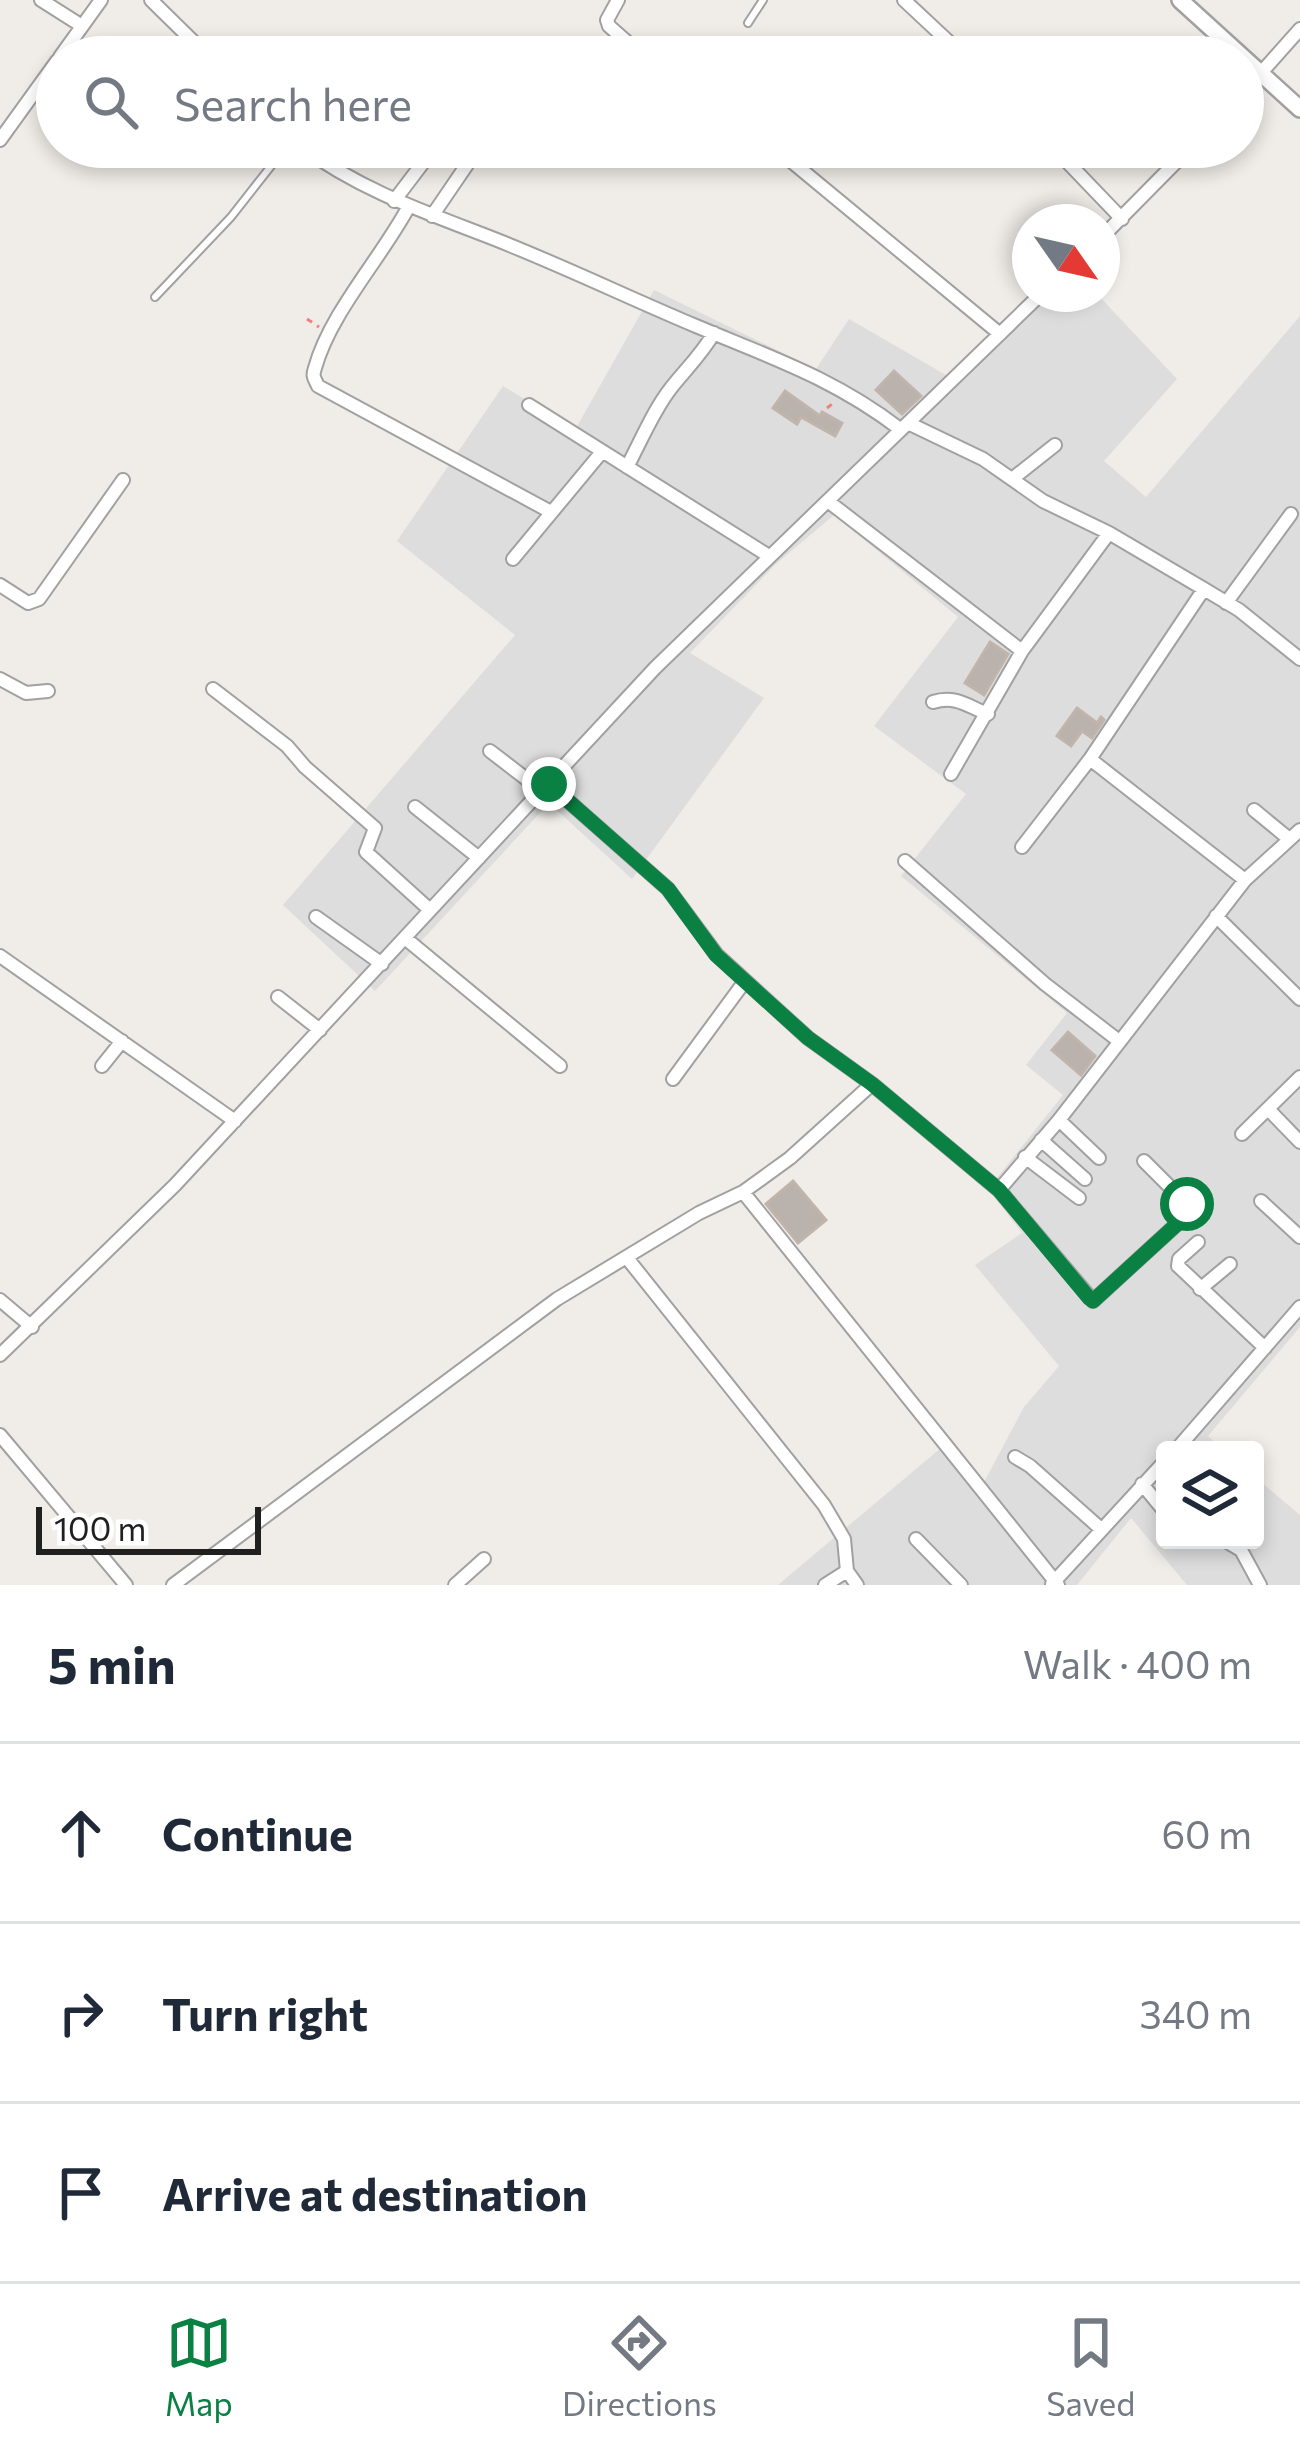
<!DOCTYPE html>
<meta charset="utf-8">
<style>
:root{--surface:#fff;--page:#f6f6f7;--text:#1f2937;--muted:#747a83;--line:#e0e1e3;--accent:#0b8043}
body{margin:0;font-family:Commissioner,sans-serif;background:var(--page);color:var(--text)}
.controls{position:absolute;right:36px;bottom:36px;display:grid;overflow:hidden;border-radius:12px;box-shadow:0 6px 18px #0003}
.controls button{width:108px;height:108px;display:grid;place-items:center;padding:0;border:0;border-bottom:3px solid var(--line);background:var(--surface);color:var(--text);font:60px sans-serif}
.compass{position:absolute;left:1012px;top:204px;width:108px;height:108px;border-radius:50%;background:var(--surface);box-shadow:0 6px 18px #0003;rotate:124deg}
.scale{position:absolute;left:36px;bottom:30px;width:225px;box-sizing:border-box;padding-left:12px;border:6px solid #202020;border-top:0;font-size:33px;line-height:42px;white-space:nowrap;color:#202020;-webkit-text-stroke:9px #fff;paint-order:stroke}
.stop{position:absolute;width:36px;height:36px;margin:-27px;border:9px solid #0b8043;border-radius:50%;background:#fff}
.stop.end{background:#0b8043;border-color:#fff;box-shadow:0 3px 12px #0008}
.list{margin:0;padding:0;list-style:none}
h2{display:flex;justify-content:space-between;align-items:center;height:156px;margin:0;padding:0 48px;font-size:51px}
h2 small{font-size:39px;font-weight:400;color:var(--muted)}
.list li{display:grid;grid-template-columns:78px 1fr auto;gap:36px;align-items:center;box-sizing:border-box;height:180px;padding:0 48px;border-top:3px solid var(--line)}
.list b{display:block;font-size:45px;white-space:nowrap}
.list em{font-size:39px;font-style:normal;color:var(--muted)}
.icon{flex:none;width:66px;height:66px;fill:none;stroke:currentColor;stroke-width:2;stroke-linecap:round;stroke-linejoin:round}
.map{position:relative;flex:none;width:1300px;height:1585px;overflow:hidden}
.search{position:absolute;background:var(--surface);box-shadow:0 6px 18px #0003;left:36px;right:36px;top:36px;height:132px;display:flex;align-items:center;gap:30px;box-sizing:border-box;padding:0 42px;border-radius:66px;color:var(--muted);font-size:45px}
.sheet{height:696px;background:var(--surface)}
nav{display:flex;justify-content:space-around;align-items:center;box-sizing:border-box;height:168px;border-top:3px solid var(--line);background:var(--surface);font-size:33px;color:var(--muted)}
nav a{display:grid;justify-items:center;gap:6px}
nav .on{color:var(--accent)}
.map>svg:first-child{display:block}
.residential{fill:#dedddd}
.building{fill:#b9b2ad;stroke:#c1b4ab;stroke-width:3}
.lines{fill:none;stroke-linecap:round;stroke-linejoin:round}
.service-casing{stroke:#a1a1a1;stroke-width:10}
.minor-casing{stroke:#a1a1a1;stroke-width:16}
.tertiary-casing{stroke:#a1a1a1;stroke-width:20}
.path{stroke:#ef8179;stroke-width:3;stroke-dasharray:6 6;stroke-linecap:butt}
.service{stroke:#fff;stroke-width:6}
.minor{stroke:#fff;stroke-width:12}
.tertiary{stroke:#fff;stroke-width:15}
.route{stroke:#0b8043;stroke-width:15}
</style>
<div class="map">
<svg width="1300" height="1585" viewBox="0 0 1300 1585">
<rect width="100%" height="100%" fill="#f0ede8"/>
<path class="residential" d="M654,290L816,369L849,319L951,378L1033,294H1097L1177,379L1104,461L1146,497L1300,316V1327L1208,1436L1223,1450H1165V1540H1255V1477L1300,1515V1585H1187L1131,1518L1077,1585H778L942,1447L983,1484L1024,1407L1059,1366L975,1265L1022,1233L988,1189L1063,1095L1026,1065L1067,1013L901,876L966,794L874,726L958,617L834,515L776,564L690,653L764,698L632,879L549,803L375,991L283,905L515,635L397,541L503,386L575,430Z"/>
<path class="building" d="M894,371L921,396L902,414L876,390Z
M785,391L820,416L822,412L842,423L835,436L801,417L797,424L773,408Z
M990,642L1008,654L984,695L965,683Z
M1077,708L1097,723L1101,717L1104,720L1092,738L1082,731L1071,746L1057,736Z
M1068,1032L1095,1056L1081,1075L1052,1050Z
M793,1181L826,1220L798,1243L766,1204Z"/>
<g class="lines">
<defs>
<path id="service" d="M748,23L763,0
M155,297L231,217L286,147"/>
<path id="minor" d="M41,0L82,26
M151,0L209,57
M618,0L607,20L609,26L644,57
M904,0L965,57
M60,57L101,0
M1243,93L1300,29
M0,140L57,61
M302,147C360,190 425,212 492,238C561,265 627,297 696,326C772,358 833,378 900,429
M774,147L1000,334
M1053,147L1122,219
M394,201L435,147
M409,206C382,257 330,313 315,368C312,377 314,377 318,386L551,512
M432,216L479,147
M1102,237L1191,147
M529,405L769,556
M908,423L983,459L1043,501L1109,533L1204,589L1239,610L1300,659
M627,467C641,441 653,411 671,388C686,369 701,355 714,333
M1012,479L1055,445
M829,502L1022,651
M513,559L601,453
M0,585L28,603L39,599L123,480
M1226,603L1291,514
M0,679L26,693L48,691
M213,689L287,746L305,767L375,828L366,852L430,910
M933,702C956,695 967,706 988,714
M490,751L542,791
M1090,759L1245,880
M951,774L1022,651L1109,533
M549,784L668,889L717,955L808,1038L872,1084L999,1190L1093,1301L1188,1214L1187,1204L1144,1161
M415,807L479,858
M1254,810L1288,838
M1022,847L1090,759L1204,589
M905,861L1045,984L1119,1041
M1216,916L1300,999
M316,917L382,964
M405,938L560,1066
M0,956L235,1121
M278,997L320,1030
M102,1066L122,1041
M673,1079L745,981
M1268,1109L1300,1142
M1059,1120L1099,1158
M1242,1134L1300,1077
M1041,1140L1085,1179
M1025,1157L1079,1198
M999,1190L1059,1120L1245,880L1300,830
M743,1192L1058,1585
M1261,1201L1300,1237
M1198,1242L1179,1259L1178,1266L1265,1348
M627,1258L824,1505L844,1539L847,1571L857,1585
M1200,1289L1230,1264
M0,1300L32,1327
M0,1355L175,1185L655,668L1041,294
M0,1435L126,1585
M1176,1450L1300,1307
M1015,1457L1030,1466L1101,1529
M1142,1484L1165,1512
M916,1539L961,1585
M1224,1540L1241,1550L1260,1585
M1052,1584L1165,1461
M173,1585L557,1299L699,1213L743,1192L790,1158L872,1084
M455,1585L484,1559
M825,1585L847,1571"/>
<path id="tertiary" d="M1180,0L1300,109"/>
</defs>
<use href="#service" class="service-casing"/>
<use href="#minor" class="minor-casing"/>
<use href="#tertiary" class="tertiary-casing"/>
<path class="path" d="M307,319L319,327
M827,408L836,401"/>
<use href="#service" class="service"/>
<use href="#minor" class="minor"/>
<use href="#tertiary" class="tertiary"/>
</g>
<g class="lines">
<path class="route" d="M549,784L668,889L716,955L808,1038L872,1084L999,1190L1089,1298L1093,1301L1188,1214L1187,1204"/>
</g>
</svg>
<div class="controls">
<button><svg class="icon" aria-label="layers" viewBox="0 0 24 24"><path d="M12 4l9 5-9 5-9-5zM3 14l9 5 9-5"/></svg></button>
</div>
<svg class="compass" viewBox="-18 -18 36 36"><path d="M0-13l5 13h-10z" fill="#e53935"/><path d="M0 13l5-13h-10z" fill="#747a83"/></svg>
<div class="scale">100 m</div>
<div class="stop" style="left:1187px;top:1204px"></div>
<div class="stop end" style="left:549px;top:784px"></div>
<div class="search"><svg class="icon" aria-label="search" viewBox="0 0 24 24"><circle cx="10" cy="10" r="6"/><path d="M15 15l6 6"/></svg>Search here</div>
</div>
<section class="sheet">
<h2>5 min<small>Walk · 400 m</small></h2>
<ul class="list">
<li><svg class="icon" aria-label="ahead" viewBox="0 0 24 24"><path d="M12 20V5M6 11l6-6 6 6"/></svg><div><b>Continue</b></div><em>60 m</em></li>
<li><svg class="icon" aria-label="right" viewBox="0 0 24 24"><path d="M7 20v-9h11M14 6l5 5-5 5"/></svg><div><b>Turn right</b></div><em>340 m</em></li>
<li><svg class="icon" aria-label="arrive" viewBox="0 0 24 24"><path d="M6 21V4h12l-3 4 3 4H6"/></svg><div><b>Arrive at destination</b></div></li>
</ul>
</section>
<nav>
<a class="on"><svg class="icon" aria-label="map" viewBox="0 0 24 24"><path d="M3 6l6-2 6 2 6-2v14l-6 2-6-2-6 2zM9 4v14M15 6v14"/></svg>Map</a>
<a><svg class="icon" aria-label="directions" viewBox="0 0 24 24"><path d="M12 3l9 9-9 9-9-9zM9 14v-3h6M13 9l2 2-2 2"/></svg>Directions</a>
<a><svg class="icon" aria-label="saved" viewBox="0 0 24 24"><path d="M7 4h10v16l-5-4-5 4z"/></svg>Saved</a>
</nav>
